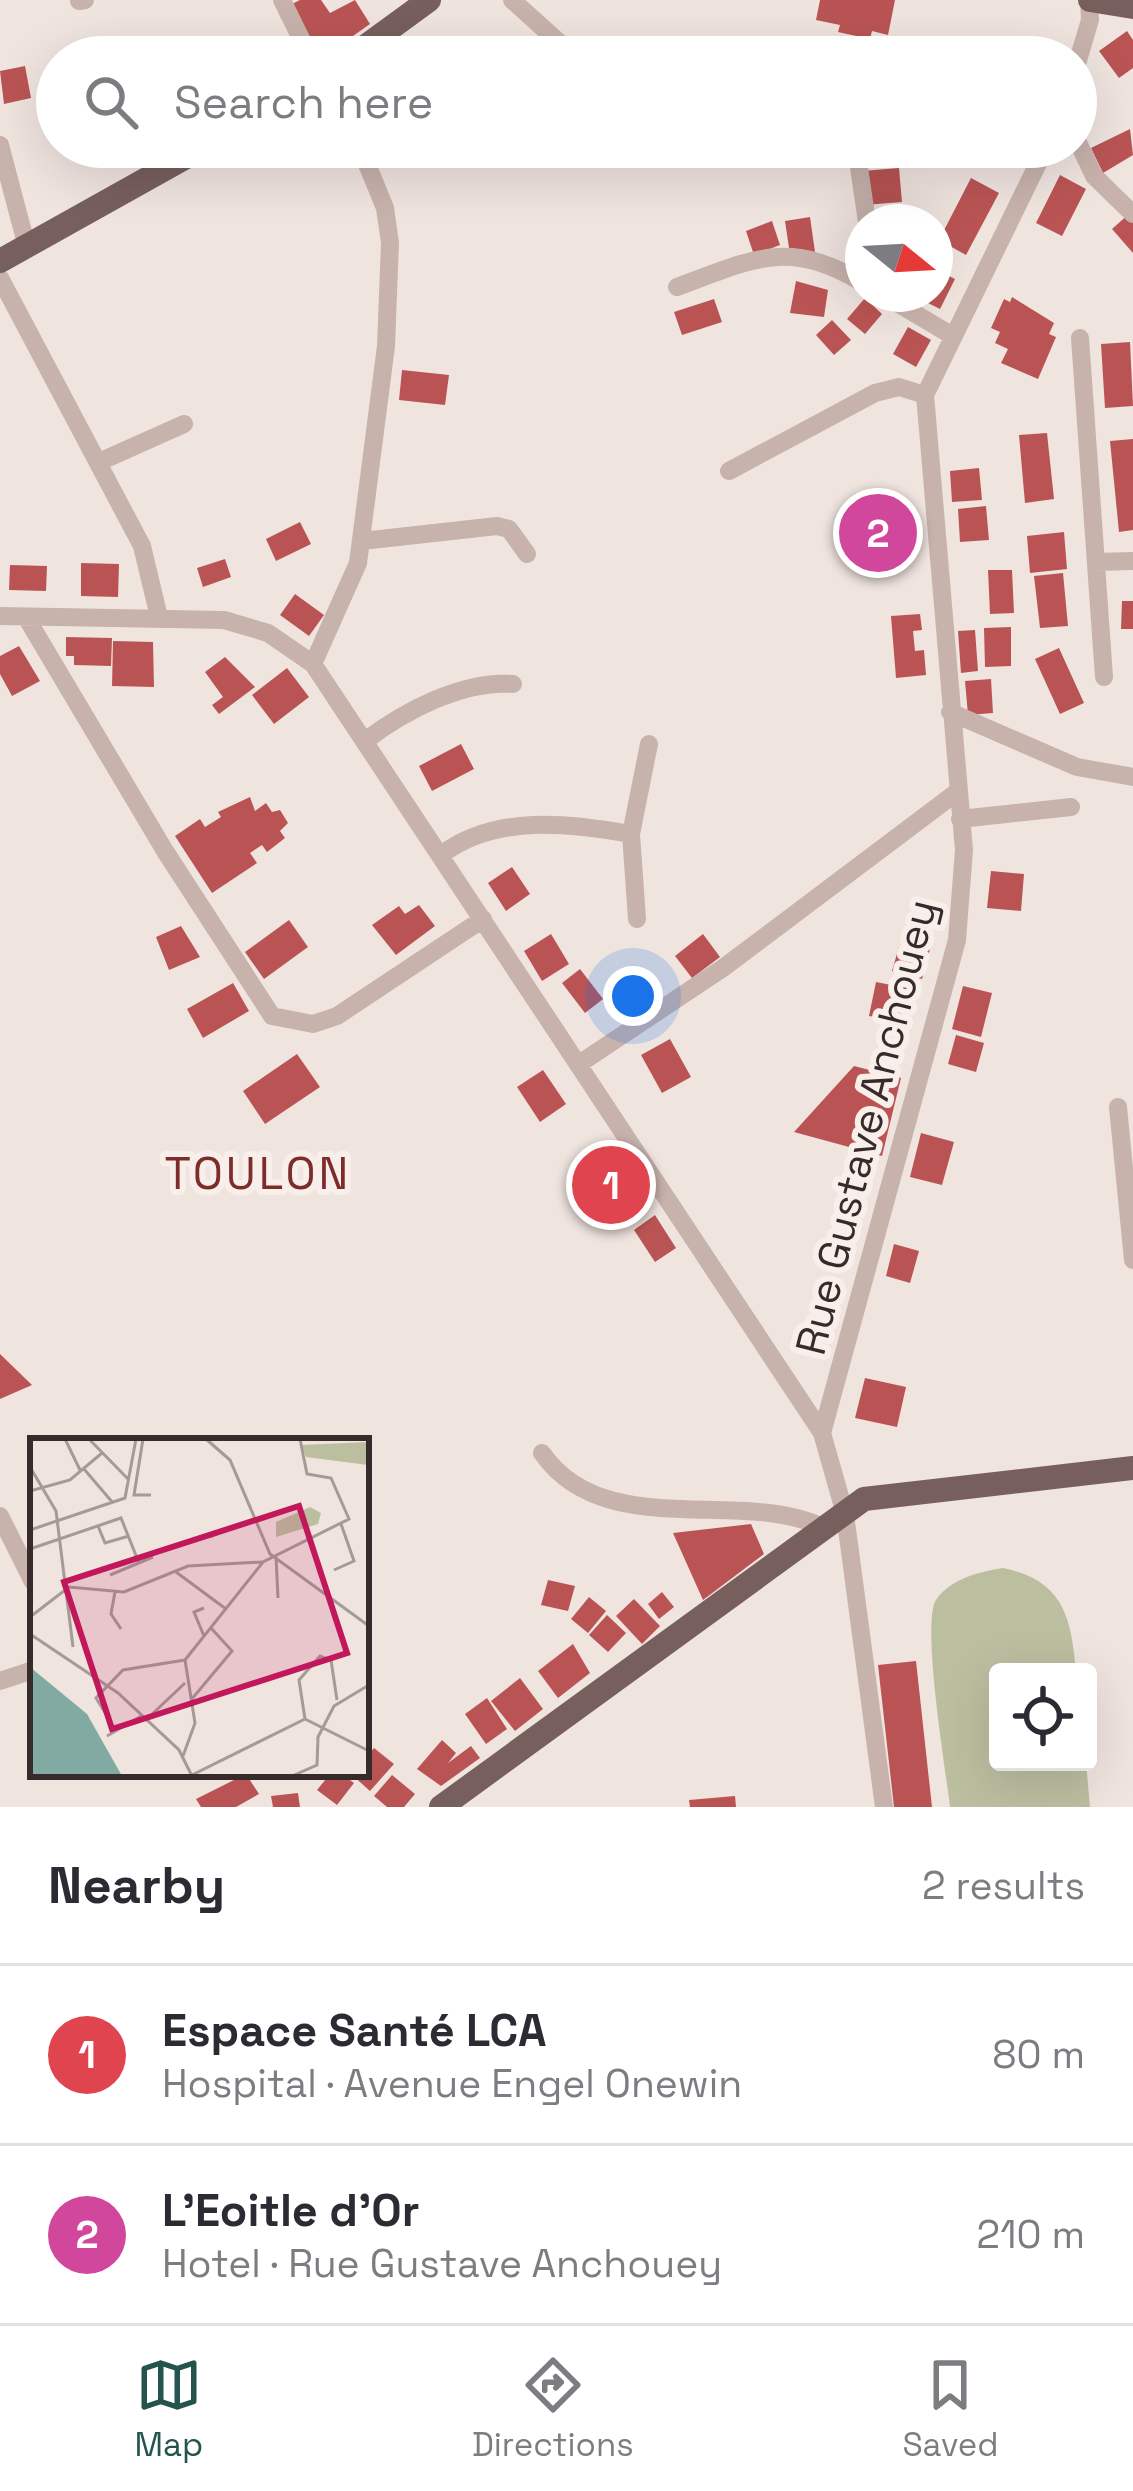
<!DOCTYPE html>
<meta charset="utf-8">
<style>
:root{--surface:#fff;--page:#f7f7f7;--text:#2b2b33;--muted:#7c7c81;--line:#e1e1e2;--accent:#24544b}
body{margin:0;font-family:"Space Grotesk",sans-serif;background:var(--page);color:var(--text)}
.controls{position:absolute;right:36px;bottom:36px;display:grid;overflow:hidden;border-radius:12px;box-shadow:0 12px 48px #0002}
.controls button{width:108px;height:108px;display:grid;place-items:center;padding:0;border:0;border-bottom:3px solid var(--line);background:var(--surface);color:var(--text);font:60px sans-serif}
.compass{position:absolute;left:845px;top:204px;width:108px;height:108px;border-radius:50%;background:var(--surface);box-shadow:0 12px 48px #0002;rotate:108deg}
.you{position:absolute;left:633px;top:996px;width:42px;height:42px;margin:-30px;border:9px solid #fff;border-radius:50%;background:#1a73e8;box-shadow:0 0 0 18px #1a73e833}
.badge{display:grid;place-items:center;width:78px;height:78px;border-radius:50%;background:var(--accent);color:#fff;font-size:39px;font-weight:700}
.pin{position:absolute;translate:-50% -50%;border:6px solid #fff;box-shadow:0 3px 12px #0006}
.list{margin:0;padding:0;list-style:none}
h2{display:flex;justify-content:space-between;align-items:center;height:156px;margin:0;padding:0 48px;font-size:51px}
h2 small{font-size:39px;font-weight:400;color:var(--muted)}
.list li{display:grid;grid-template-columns:78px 1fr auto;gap:36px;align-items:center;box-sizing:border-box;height:180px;padding:0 48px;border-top:3px solid var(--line)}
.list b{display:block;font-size:45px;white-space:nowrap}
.list p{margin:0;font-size:39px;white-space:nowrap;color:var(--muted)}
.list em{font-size:39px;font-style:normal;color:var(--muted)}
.icon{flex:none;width:66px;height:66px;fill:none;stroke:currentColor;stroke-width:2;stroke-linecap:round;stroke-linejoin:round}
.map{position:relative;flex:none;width:1133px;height:1807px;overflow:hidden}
.search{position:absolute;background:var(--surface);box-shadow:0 12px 48px #0002;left:36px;right:36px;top:36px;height:132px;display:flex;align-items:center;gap:30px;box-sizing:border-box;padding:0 42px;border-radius:66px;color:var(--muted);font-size:45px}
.sheet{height:516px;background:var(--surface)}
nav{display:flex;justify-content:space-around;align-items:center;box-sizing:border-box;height:168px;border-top:3px solid var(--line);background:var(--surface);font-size:33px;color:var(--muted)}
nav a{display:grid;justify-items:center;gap:6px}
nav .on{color:var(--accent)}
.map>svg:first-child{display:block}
.green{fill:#bcbea0}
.building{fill:#ba5454}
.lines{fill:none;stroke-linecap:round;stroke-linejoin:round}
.minor{stroke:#c8b2ac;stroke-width:18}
.major{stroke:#775f5d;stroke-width:24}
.labels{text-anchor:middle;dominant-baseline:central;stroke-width:12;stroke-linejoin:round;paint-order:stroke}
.street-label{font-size:42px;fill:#362b2a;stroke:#f8efeb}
.neighbourhood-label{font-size:45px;letter-spacing:3px;fill:#7e2b2c;stroke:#f8efeb}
.inset-road{fill:none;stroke:#a69a97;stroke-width:3}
.view{fill:#c2185b;fill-opacity:0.15;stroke:#c2185b;stroke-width:6}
.inset-edge{fill:none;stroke:#362b2a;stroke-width:6}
</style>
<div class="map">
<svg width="1133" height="1807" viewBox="0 0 1133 1807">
<rect width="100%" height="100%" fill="#f0e4df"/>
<path class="green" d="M1003,1568C1064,1581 1071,1617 1076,1672H998V1762H1086L1090,1807H950C946,1772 921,1623 936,1600C951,1578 980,1572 1003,1568Z"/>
<path class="building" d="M300,0H321L330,13L355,0L370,24L333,50L316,48L290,5Z
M820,0H895L888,35L872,31L870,39L838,32L840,25L816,20Z
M1127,31L1133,40V68L1119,78L1099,51Z
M25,66L31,98L4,104L0,71Z
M1130,129L1133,155L1103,173L1091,148Z
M899,168L902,202L865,205L862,171Z
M1060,175L1086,189L1062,236L1036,223Z
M971,178L999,193L966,255L939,240Z
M1130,213L1133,217V253L1112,229Z
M810,217L815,252L789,248L785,221Z
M772,221L780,245L754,255L746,231Z
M935,269L955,279L940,309L910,294H935Z
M796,281L828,290L824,317L790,313Z
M1012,297L1054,323L1049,334L1056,337L1038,379L1001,363L1008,349L995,343L1000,332L991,328L1004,299L1010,302Z
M865,298L882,314L865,334L847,319Z
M714,299L722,322L682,335L674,312Z
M832,320L851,340L834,355L816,335Z
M908,327L931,340L916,367L893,354Z
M1130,342L1133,406L1105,408L1101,344Z
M402,370L449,375L445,405L399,400Z
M1047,433L1054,499L1025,503L1019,435Z
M1133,439V530L1119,532L1110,441Z
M979,468L982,500L952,502L950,471Z
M895,498L898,546L860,549L857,501Z
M986,506L989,540L960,542L958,509Z
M300,522L311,544L276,561L266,539Z
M1064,532L1067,569L1030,573L1027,536Z
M225,559L231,577L203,587L197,568Z
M81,563L119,564L118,597L81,596Z
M10,565L47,566L46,591L9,590Z
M988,570H1012L1014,613L990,614Z
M1063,573L1068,626L1040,628L1034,576Z
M295,594L324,615L309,636L280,615Z
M1122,601H1133V629H1121Z
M920,614L922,630L913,631L915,651L924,650L926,675L896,678L891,616Z
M1011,627V666L985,667L984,628Z
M975,630L978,671L961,673L958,631Z
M66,637L112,638L111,666L74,665V656H66Z
M113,641L153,642L154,687L112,686Z
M19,646L40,681L12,696L0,674V656Z
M1059,648L1084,703L1060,714L1035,659Z
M225,657L255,687L219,714L212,705L223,697L205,672Z
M287,668L309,697L274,724L252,695Z
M991,679L993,713L968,715L965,681Z
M461,744L474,769L432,791L419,766Z
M250,797L255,811L266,803L272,812L280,810L288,823L280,831L285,838L267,852L262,845L250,853L257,863L212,893L175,836L200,819L205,827L221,817L218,812Z
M512,867L530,894L506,911L488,883Z
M991,871L1024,874L1021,911L987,908Z
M419,905L435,926L396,955L372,925L399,906L405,914Z
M289,920L308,947L264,979L245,952Z
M181,926L200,957L169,970L156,937Z
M551,934L569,964L542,981L524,951Z
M703,934L720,957L692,978L675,956Z
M910,944L930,949L922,979L892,971L899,947L908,949Z
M580,969L603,999L585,1013L562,983Z
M876,982L912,989L898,1021L869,1016Z
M233,983L249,1011L203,1038L187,1009Z
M963,986L992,993L981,1037L952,1029Z
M956,1035L984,1043L976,1072L948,1064Z
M670,1039L691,1077L662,1093L641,1055Z
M297,1054L320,1087L265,1124L243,1091Z
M854,1066L901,1078L882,1156L794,1132Z
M543,1070L566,1104L540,1122L517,1087Z
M921,1133L954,1142L942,1185L910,1177Z
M616,1162L645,1204L623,1220L612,1205L606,1209L598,1198L604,1193L593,1178Z
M655,1215L676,1248L655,1262L634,1230Z
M894,1244L919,1251L910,1283L886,1276Z
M0,1354L32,1385L0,1399Z
M865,1378L906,1387L897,1427L855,1418Z
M751,1524L764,1554L703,1600L673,1533Z
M548,1580L575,1586L568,1611L541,1605Z
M662,1592L674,1607L659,1619L648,1604Z
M589,1597L606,1611L588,1633L571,1619Z
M634,1599L660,1626L642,1644L616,1616Z
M607,1615L626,1633L608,1652L589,1635Z
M573,1644L590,1673L558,1698L538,1671Z
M916,1661L932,1807H894L878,1665Z
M520,1678L543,1709L515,1731L491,1701Z
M487,1698L507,1729L486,1744L465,1714Z
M442,1740L456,1753L448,1763L471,1746L480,1758L441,1786L417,1769Z
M374,1748L394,1764L370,1791L351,1774H366V1758Z
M246,1774L259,1794L236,1807H201L196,1799Z
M320,1774H342L354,1783L337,1805L317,1790L326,1779Z
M392,1775L415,1794L404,1807H387L374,1796Z
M298,1793L300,1807H273L271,1796Z
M735,1796L736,1807H690L689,1800Z"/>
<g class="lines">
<path class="minor" d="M282,0L310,57
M512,0L573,55
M79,1L85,0
M1076,67L1090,20L1089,0
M1076,138L1094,176L1133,214
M0,145L27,247
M856,147L867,222
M852,276L863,241
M0,278L142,546L159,617
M677,287C753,259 788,238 863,283
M882,294L951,335
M1080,338L1104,677
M99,462L184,424
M729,471L875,393L899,387L925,395
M362,541L497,526L509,529L527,554
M1096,562L1133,561
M0,616L224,620L268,633L313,664L822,1433L845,1514L884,1807
M26,617L165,851L272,1016L313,1024L337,1016L483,919
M313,664L358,563L386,346L390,243L385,208L360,147
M950,712L1077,767L1133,777
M365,741C404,711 463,680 513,684
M960,819L1071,807
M631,834L649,744
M441,855C495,814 568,823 631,834L637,919
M579,1064L723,968L957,792
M1118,1107L1133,1260
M822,1433L957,940L964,850L925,395L1046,147
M542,1453C605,1544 746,1486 826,1529
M0,1516L33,1582
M0,1681L33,1670"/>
<path class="major" d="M1090,0L1133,7
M351,57L429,0
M0,261L204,147
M441,1807L864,1499L1133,1468"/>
</g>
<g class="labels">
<g class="street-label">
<text transform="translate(866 1127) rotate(-76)">Rue Gustave Anchouey</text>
</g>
<g class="neighbourhood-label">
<text x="258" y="1173">TOULON</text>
</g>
</g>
<g transform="translate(30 1438)">
<rect width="339" height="339" fill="#f0e4df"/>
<path d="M339,4L338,27L276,19L271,7ZM280,69L291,75L288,86L246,99V84Z" fill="#bcbea0"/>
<path d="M0,229L57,276L92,338H0Z" fill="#81aba2"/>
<path class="inset-road" d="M35,1L51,34M59,1L98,41M113,1L104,57H121M176,1L200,22L240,116L339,188M0,29L26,73L43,209M54,31L83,65M0,53L40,42L72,15M68,88L75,105L99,98M0,92L95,60L106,1M179,99L224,81M0,111L91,80L109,125M246,119L248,160M304,132L324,123L311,86M146,134L196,171M80,137L123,119M85,154L81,176L91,191M0,179L39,149L94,154L158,128L232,124M0,196L88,255L149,312L162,338M174,198L164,174L174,170M161,262L202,213L181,190M79,281L66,260L93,232L155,222M117,281L155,245M275,281L269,242L290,218L301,222L307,262M275,281L339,313M77,298L113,277M153,318L165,285L155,222L233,124L319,81L301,40L277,36L270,1M162,337L275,281M262,338L287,327L288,299L304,268L339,247"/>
<path class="view" d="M269,68L317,215L82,291L34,144Z"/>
<rect width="339" height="339" class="inset-edge"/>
</g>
</svg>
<div class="controls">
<button><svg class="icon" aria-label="locate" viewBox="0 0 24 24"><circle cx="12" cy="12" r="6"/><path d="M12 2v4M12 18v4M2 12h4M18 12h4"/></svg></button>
</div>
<svg class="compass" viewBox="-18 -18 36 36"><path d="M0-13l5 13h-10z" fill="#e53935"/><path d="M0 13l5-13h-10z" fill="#7c7c81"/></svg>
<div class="you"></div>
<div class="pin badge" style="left:611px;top:1185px;background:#e0444e">1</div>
<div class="pin badge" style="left:878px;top:533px;background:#d1479c">2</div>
<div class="search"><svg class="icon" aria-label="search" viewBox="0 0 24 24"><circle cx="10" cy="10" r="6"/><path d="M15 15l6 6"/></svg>Search here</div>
</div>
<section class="sheet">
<h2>Nearby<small>2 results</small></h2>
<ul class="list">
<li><span class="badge" style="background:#e0444e">1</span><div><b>Espace Santé LCA</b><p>Hospital · Avenue Engel Onewin</p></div><em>80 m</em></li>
<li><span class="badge" style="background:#d1479c">2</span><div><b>L'Eoitle d'Or</b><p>Hotel · Rue Gustave Anchouey</p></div><em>210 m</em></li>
</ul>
</section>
<nav>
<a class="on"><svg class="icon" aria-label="map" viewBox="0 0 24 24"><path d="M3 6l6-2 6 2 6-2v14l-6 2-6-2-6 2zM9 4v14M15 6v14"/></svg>Map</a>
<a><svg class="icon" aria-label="directions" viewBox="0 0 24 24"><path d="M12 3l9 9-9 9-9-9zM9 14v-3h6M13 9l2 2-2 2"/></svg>Directions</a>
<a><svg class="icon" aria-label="saved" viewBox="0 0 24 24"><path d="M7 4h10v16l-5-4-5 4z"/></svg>Saved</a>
</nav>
